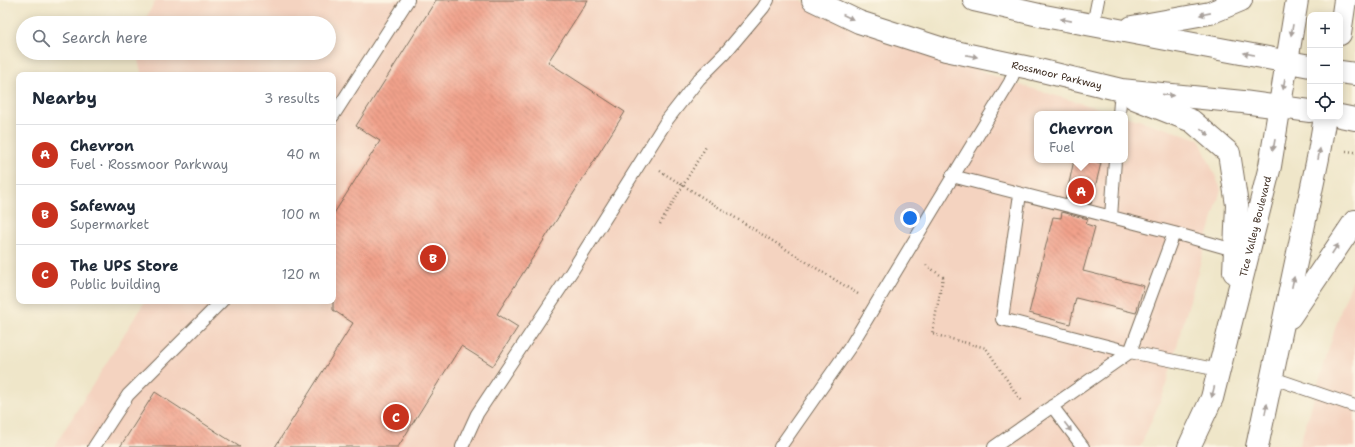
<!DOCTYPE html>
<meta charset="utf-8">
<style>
:root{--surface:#fff;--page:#f6f6f7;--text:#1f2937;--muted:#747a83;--line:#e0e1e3;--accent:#c8321e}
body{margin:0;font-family:"Shantell Sans",sans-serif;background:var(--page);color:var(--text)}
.controls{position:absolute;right:12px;top:12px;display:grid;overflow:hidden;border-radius:8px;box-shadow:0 2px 10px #0003}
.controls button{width:36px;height:36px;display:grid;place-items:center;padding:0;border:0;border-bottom:1px solid var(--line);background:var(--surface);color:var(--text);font:20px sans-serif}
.you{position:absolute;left:910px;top:218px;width:14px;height:14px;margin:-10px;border:3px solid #fff;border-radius:50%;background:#1a73e8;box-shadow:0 0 0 6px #1a73e833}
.badge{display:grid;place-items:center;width:26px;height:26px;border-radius:50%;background:var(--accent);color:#fff;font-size:13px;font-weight:700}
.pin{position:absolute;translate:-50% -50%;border:2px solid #fff;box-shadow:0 1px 4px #0006}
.popup{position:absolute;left:1034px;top:111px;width:94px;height:52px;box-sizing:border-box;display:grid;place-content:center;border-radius:8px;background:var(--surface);filter:drop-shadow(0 1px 3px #0005);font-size:13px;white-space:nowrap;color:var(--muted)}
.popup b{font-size:15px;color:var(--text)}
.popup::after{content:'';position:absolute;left:50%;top:100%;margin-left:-8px;border:8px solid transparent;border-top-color:var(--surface)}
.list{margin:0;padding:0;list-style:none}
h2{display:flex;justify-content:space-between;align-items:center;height:52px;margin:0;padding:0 16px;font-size:17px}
h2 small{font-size:13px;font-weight:400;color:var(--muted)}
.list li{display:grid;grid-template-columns:26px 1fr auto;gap:12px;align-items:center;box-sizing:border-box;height:60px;padding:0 16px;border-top:1px solid var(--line)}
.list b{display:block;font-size:15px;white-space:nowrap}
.list p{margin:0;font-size:13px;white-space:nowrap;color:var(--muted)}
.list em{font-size:13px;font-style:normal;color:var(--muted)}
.icon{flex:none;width:22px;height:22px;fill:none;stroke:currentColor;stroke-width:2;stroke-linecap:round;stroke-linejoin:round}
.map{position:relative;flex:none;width:1355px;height:447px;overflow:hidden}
.search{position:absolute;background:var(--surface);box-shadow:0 2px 10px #0003;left:16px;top:16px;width:320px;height:44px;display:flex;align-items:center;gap:10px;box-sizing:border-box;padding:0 14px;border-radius:22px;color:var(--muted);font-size:15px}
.panel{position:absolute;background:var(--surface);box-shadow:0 2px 10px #0003;left:16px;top:72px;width:320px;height:232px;border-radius:8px}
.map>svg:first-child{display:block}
.built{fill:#f4d3c0}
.building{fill:url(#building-back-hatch)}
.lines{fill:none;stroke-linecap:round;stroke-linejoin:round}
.service-casing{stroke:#7a6c5a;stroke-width:14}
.tertiary-casing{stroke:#7a6c5a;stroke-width:24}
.path{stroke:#7a6c5a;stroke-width:2.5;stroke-dasharray:1 3;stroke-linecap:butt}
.service{stroke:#fff;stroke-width:12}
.tertiary{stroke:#fff;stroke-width:22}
.oneway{fill:#a79f9a}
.labels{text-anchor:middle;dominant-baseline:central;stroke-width:3.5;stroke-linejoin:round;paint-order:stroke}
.street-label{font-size:10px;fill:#3b2a1e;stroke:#fcf5e5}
</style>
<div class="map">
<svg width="1355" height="447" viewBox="0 0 1355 447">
<defs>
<pattern id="building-back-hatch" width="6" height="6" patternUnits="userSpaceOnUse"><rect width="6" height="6" fill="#f1a18b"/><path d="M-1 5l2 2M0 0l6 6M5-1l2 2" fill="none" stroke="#c48371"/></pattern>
</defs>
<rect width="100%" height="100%" fill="#fcf5e5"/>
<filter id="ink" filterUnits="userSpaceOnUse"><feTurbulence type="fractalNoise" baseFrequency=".025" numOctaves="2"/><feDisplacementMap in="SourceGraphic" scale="8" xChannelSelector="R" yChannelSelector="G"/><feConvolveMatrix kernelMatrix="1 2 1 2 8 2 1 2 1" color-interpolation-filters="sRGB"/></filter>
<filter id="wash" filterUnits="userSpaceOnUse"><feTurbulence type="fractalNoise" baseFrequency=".012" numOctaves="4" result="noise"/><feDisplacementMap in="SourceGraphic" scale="16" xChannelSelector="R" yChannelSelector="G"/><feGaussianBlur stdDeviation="0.9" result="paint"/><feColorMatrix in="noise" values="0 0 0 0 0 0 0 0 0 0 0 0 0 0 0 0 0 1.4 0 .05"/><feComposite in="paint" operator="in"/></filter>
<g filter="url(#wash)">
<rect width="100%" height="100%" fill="#efe6c9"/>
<path class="built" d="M156,0H800L1010,82L1117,114H1037V160H1125V116L1199,139L1221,189L1164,392L1140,447H54L145,301H333V75H142L136,53H329V23H143Z
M1355,275V447H1299L1341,309Z"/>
<g id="blocks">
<path class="building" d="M436,0H588L548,62L625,112L497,314L518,327L493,366L461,346L398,447H275L353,323L333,310V215L380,141L356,126Z
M1074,160H1086L1101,163L1091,204L1066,197Z
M1062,212L1088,219L1086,224L1095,227L1083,271L1144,286L1136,313L1076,298L1070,324L1029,313L1053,217L1061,218Z
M155,392L240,447H120Z"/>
</g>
</g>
<g filter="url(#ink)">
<use href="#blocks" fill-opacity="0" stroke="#7a6c5a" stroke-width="1"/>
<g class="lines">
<defs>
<path id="service" d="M1093,25L1098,0
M1119,114L1121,90
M333,116L408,0
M952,176L1174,233L1130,352L1002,319L1020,194
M1111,217L1115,160
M1174,233L1234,250
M1273,378L1355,406
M1052,406L1083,447
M94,447L128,395L222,301
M462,447L477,414L572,271L667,120L699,79L725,53L763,8L768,0
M780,447L850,347L1010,82L1017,65
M994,447L1130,352L1219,370"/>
<g id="tertiary">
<path id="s1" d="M813,0L859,22L946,50L1030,68L1121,90L1243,102L1310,111"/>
<path d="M974,0L1039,15L1310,66"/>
<path d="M1132,27L1210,13L1241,0"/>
<path d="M1340,34L1345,0"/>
<path d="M1340,72L1355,74"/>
<path d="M1134,98L1192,121L1229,153L1237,205L1234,272"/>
<path d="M1340,116L1355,119"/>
<path d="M1290,317L1355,221"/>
<path id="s2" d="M1189,447L1212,398L1270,166L1297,0"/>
<path d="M1257,447L1318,158L1325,117"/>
</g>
</defs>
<use href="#service" class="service-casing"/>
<use href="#tertiary" class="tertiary-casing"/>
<path class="path" d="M1346,151L1355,152
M660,171L858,294
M660,224L707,145
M926,265L943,277L932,334L986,348L1021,401"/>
<use href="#service" class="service"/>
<use href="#tertiary" class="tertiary"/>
</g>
<defs><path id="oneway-solid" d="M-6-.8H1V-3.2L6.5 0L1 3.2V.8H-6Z"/></defs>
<g class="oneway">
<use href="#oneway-solid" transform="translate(1205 14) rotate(169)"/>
<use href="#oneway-solid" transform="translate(848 17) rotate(25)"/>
<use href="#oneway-solid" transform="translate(1066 20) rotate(-169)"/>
<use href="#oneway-solid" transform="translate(1292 30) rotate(100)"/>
<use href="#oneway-solid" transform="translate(1249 54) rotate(-169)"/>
<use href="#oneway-solid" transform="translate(972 56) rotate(11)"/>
<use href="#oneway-solid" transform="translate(1284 84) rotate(99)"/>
<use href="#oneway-solid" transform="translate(1168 95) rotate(6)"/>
<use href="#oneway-solid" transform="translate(1205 132) rotate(39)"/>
<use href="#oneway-solid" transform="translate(1274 145) rotate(100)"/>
<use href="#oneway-solid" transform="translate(1319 154) rotate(-80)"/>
<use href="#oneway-solid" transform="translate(1335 249) rotate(-57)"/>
<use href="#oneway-solid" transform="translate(1293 282) rotate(-78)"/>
<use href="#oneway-solid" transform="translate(1213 392) rotate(104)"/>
<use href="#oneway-solid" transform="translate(1266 409) rotate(-78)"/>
<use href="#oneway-solid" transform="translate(1068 427) rotate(53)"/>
</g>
</g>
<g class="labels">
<g class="street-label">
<text stroke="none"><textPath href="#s1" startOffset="256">Rossmoor Parkway</textPath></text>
<text stroke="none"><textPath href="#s2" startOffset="231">Tice Valley Boulevard</textPath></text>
</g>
</g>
</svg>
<div class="controls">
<button>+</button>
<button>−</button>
<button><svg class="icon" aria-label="locate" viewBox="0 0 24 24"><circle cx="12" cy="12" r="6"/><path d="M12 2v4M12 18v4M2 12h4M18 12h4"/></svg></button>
</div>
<div class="you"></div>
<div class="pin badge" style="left:1081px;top:191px">A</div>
<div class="popup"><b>Chevron</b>Fuel</div>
<div class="pin badge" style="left:433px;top:258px">B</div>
<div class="pin badge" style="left:396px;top:417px">C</div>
<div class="search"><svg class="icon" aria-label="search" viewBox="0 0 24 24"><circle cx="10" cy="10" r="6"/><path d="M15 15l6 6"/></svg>Search here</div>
<section class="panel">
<h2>Nearby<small>3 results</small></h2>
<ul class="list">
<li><span class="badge">A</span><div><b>Chevron</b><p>Fuel · Rossmoor Parkway</p></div><em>40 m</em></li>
<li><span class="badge">B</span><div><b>Safeway</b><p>Supermarket</p></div><em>100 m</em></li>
<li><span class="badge">C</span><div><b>The UPS Store</b><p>Public building</p></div><em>120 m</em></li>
</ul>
</section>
</div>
